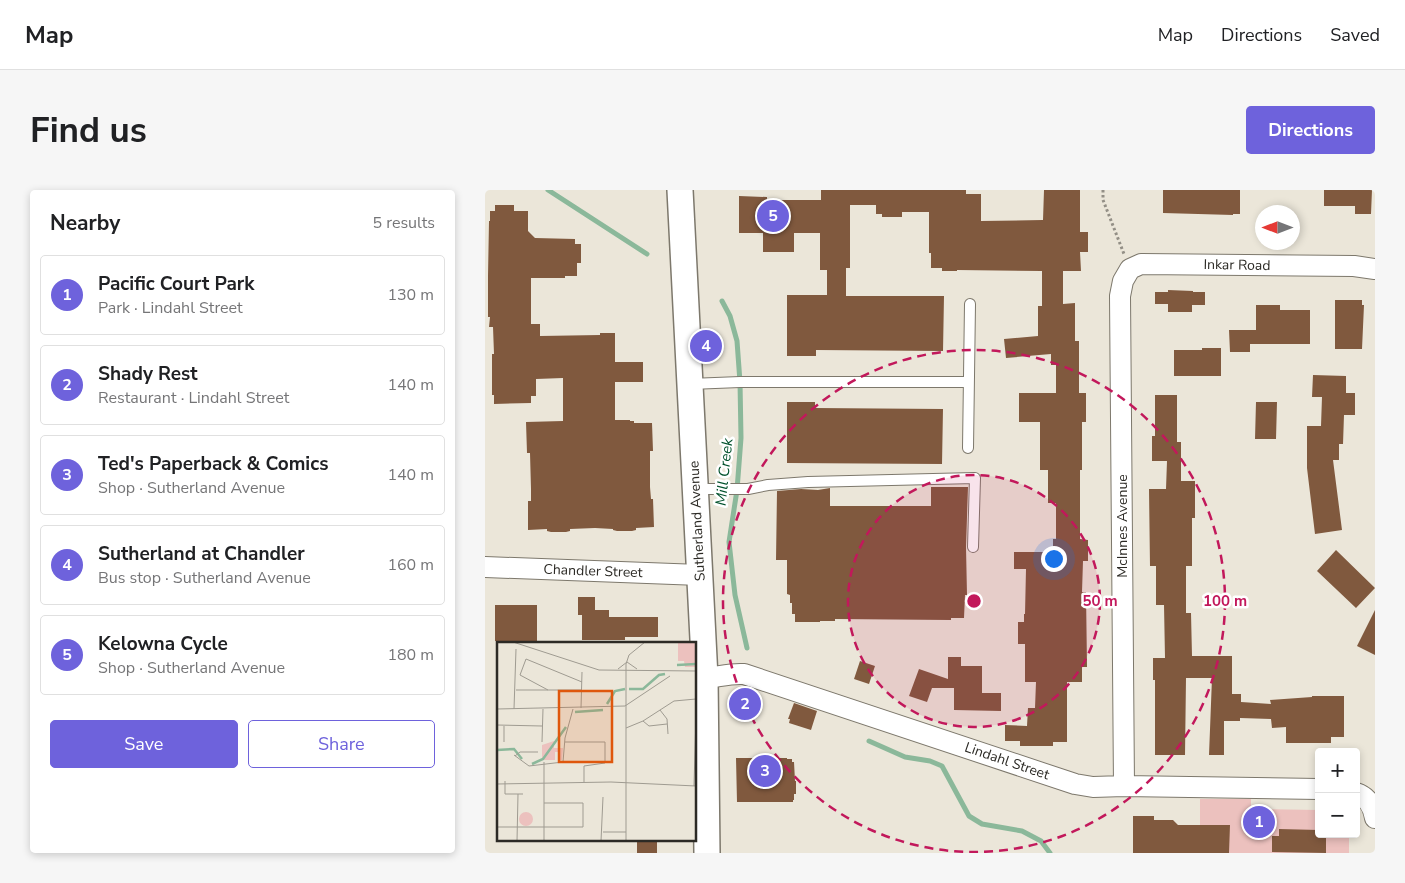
<!DOCTYPE html>
<meta charset="utf-8">
<style>
:root{--surface:#fff;--page:#f6f6f6;--text:#202124;--muted:#757577;--line:#e0e0e0;--accent:#6e62dc}
body{margin:0;font-family:"Nunito Sans",sans-serif;background:var(--page);color:var(--text)}
.controls{position:absolute;right:15px;bottom:15px;display:grid;overflow:hidden;border-radius:5px;box-shadow:0 2px 8px #0003}
.controls button{width:45px;height:45px;display:grid;place-items:center;padding:0;border:0;border-bottom:1px solid var(--line);background:var(--surface);color:var(--text);font:25px sans-serif}
.compass{position:absolute;left:770px;top:15px;width:45px;height:45px;border-radius:50%;background:var(--surface);box-shadow:0 2px 8px #0003;rotate:270deg}
.you{position:absolute;left:568px;top:368px;width:18px;height:18px;margin:-12px;border:4px solid #fff;border-radius:50%;background:#1a73e8;box-shadow:0 0 0 8px #1a73e833}
.badge{display:grid;place-items:center;width:32px;height:32px;border-radius:50%;background:var(--accent);color:#fff;font-size:16px;font-weight:700}
.pin{position:absolute;translate:-50% -50%;border:2px solid #fff;box-shadow:0 1px 5px #0006}
.list{margin:0;padding:0;list-style:none}
h2{display:flex;justify-content:space-between;align-items:center;height:65px;margin:0;padding:0 20px;font-size:21px}
h2 small{font-size:16px;font-weight:400;color:var(--muted)}
.list li{display:grid;grid-template-columns:32px 1fr auto;gap:15px;align-items:center;box-sizing:border-box;height:80px;margin:0 10px 10px;padding:0 10px;border:1px solid var(--line);border-radius:5px}
.list b{display:block;font-size:19px;white-space:nowrap}
.list p{margin:0;font-size:16px;white-space:nowrap;color:var(--muted)}
.list em{font-size:16px;font-style:normal;color:var(--muted)}
.actions{display:flex;gap:10px;padding:15px 20px}
.actions a{flex:1;padding:11px 0;border:1px solid var(--accent);border-radius:5px;text-align:center;font-size:18px;color:var(--accent)}
.actions .main{background:var(--accent);color:#fff}
.map{position:relative;flex:none;width:890px;height:663px;overflow:hidden;border-radius:5px}
header{display:flex;align-items:center;gap:30px;box-sizing:border-box;height:70px;padding:0 25px;background:var(--surface);border-bottom:1px solid var(--line)}
header strong{font-size:24px}
nav{display:flex;gap:28px;margin-inline-start:auto;font-size:18px}
.intro{display:flex;align-items:center;justify-content:space-between;box-sizing:border-box;height:120px;padding:0 30px}
h1{margin:0;font-size:35px}
.button{padding:12px 22px;border-radius:5px;background:var(--accent);color:#fff;font-size:18px;font-weight:700}
main{display:flex;gap:30px;padding:0 30px}
aside{flex:1;background:var(--surface);border-radius:5px;box-shadow:0 2px 8px #0003}
.map>svg:first-child{display:block}
.green{fill:#ecc1be}
.lines{fill:none;stroke-linecap:round;stroke-linejoin:round}
.stream{stroke:#8bb89a;stroke-width:5}
.building{fill:#80593e}
.service-casing{stroke:#7d786c;stroke-width:12}
.minor-casing{stroke:#7d786c;stroke-width:22}
.tertiary-casing{stroke:#7d786c;stroke-width:28}
.path{stroke:#938f86;stroke-width:3;stroke-dasharray:2.5 2.5;stroke-linecap:butt}
.service{stroke:#fff;stroke-width:10}
.minor{stroke:#fff;stroke-width:20}
.tertiary{stroke:#fff;stroke-width:25}
.ring{fill:none;stroke:#c2185b;stroke-width:2.5;stroke-dasharray:9 6}
.labels{text-anchor:middle;dominant-baseline:central;stroke-width:5;stroke-linejoin:round;paint-order:stroke}
.street-label{font-size:14px;fill:#2c2a25;stroke:#fff}
.water-label{font-size:15px;font-style:italic;fill:#00512c;stroke:#fff}
.inset-river{fill:none;stroke:#8bb89a;stroke-width:2.5}
.inset-road{fill:none;stroke:#9f9b91;stroke-width:1}
.view{fill:#df570d;fill-opacity:0.15;stroke:#df570d;stroke-width:2.5}
.inset-edge{fill:none;stroke:#2c2a25;stroke-width:2.5}
.centre{fill:#c2185b;stroke:#fff;stroke-width:2.5}
.ring-label{font-size:15px;text-anchor:middle;font-weight:bold;fill:#c2185b;stroke:#fff;stroke-width:5;stroke-linejoin:round;paint-order:stroke}
</style>
<header>
<strong>Map</strong>
<nav><a>Map</a><a>Directions</a><a>Saved</a></nav>
</header>
<div class="intro"><h1>Find us</h1><a class="button">Directions</a></div>
<main>
<aside>
<h2>Nearby<small>5 results</small></h2>
<ul class="list">
<li><span class="badge">1</span><div><b>Pacific Court Park</b><p>Park · Lindahl Street</p></div><em>130 m</em></li>
<li><span class="badge">2</span><div><b>Shady Rest</b><p>Restaurant · Lindahl Street</p></div><em>140 m</em></li>
<li><span class="badge">3</span><div><b>Ted's Paperback &amp; Comics</b><p>Shop · Sutherland Avenue</p></div><em>140 m</em></li>
<li><span class="badge">4</span><div><b>Sutherland at Chandler</b><p>Bus stop · Sutherland Avenue</p></div><em>160 m</em></li>
<li><span class="badge">5</span><div><b>Kelowna Cycle</b><p>Shop · Sutherland Avenue</p></div><em>180 m</em></li>
</ul>
<div class="actions"><a class="main">Save</a><a>Share</a></div>
</aside>
<div class="map">
<svg width="890" height="663" viewBox="0 0 890 663">
<rect width="100%" height="100%" fill="#ebe6d9"/>
<path class="green" d="M715,609H766V619L834,620V644H864V663H715Z"/>
<g class="lines">
<path class="stream" d="M63,0L162,64
M237,111L245,126L252,151L255,192L256,248L252,300L244,352L250,405L262,458
M384,551L420,567L445,571L457,576L484,626L497,634L537,641L556,651L565,663"/>
</g>
<path class="building" d="M336,0H481V4H496V31L558,30L559,0H595V42H603V62H595L596,81H578V114L590,113V151H594V203H601V232H597V280H595V349L603,350V371H598L597,402H601L602,477H597V492H582V552H568V556H535V551H520V535L542,536L543,518H550L551,492H540V454H533V432H539V424H540L541,379H529V362H568V349H571V313H563V280H555V232H534V203H571V175H566V164L521,168L519,149L553,146V116H557V81L472,80V81H457V78H446V63H444V22H417V27H397V24H391V15H365V78H361V106H459L458,161L331,160V166H302V105H342V80H335V43H309V62H278V43H254V6L282,7V10H336Z
M678,0H755V24H748V25L678,23Z
M839,0H887L886,24H870V16H839Z
M10,15H29V21H43V41L50,48L90,49V54H96V73H92V86H80V88H46V134H55V146L115,145V143H130V172H158V192H130V230H145V231H149V233H167L168,261H165V297L166,309H168L169,337L151,338V340L147,341H132L128,340V339L110,338L85,339V341L81,342H66L62,341V339L43,340V311H46V299L45,263H42L41,232L78,231V188L51,189V206H46V213L9,214V205H7V164H9L8,137H4L5,127H3V86L4,31H5V21H10Z
M683,100L708,101V102H720V115H707V122H683V114H670V102H683Z
M850,110H877V115H879L877,159H850Z
M771,115H795V120H825V154H765V162H745L744,140H771Z
M717,158H736V186H689V160H717Z
M828,185L861,186V203H870V225H859L858,254H854V270H848L857,340L830,344L822,278V236H836L837,207H827Z
M670,205H692V252H696V291H710V328H707V376H701V423H706L707,466H747V504H756V512L786,514L785,510L827,507V506H859V547H846V553H801V537L787,538L786,529L755,528V531H739V565H724L727,488H701L700,565H670V490H668V468H680L679,415H671V376H665L664,299H681L682,271H667V246H670Z
M302,212H330V218L458,219L457,274L302,273Z
M771,212H792L791,249H770Z
M446,297H483L481,357L482,405H480L479,428H466V430L350,429V431H335V432H310V424H307V413H305V405L302,404V370H291L292,301L316,299L333,300L345,298V316H446Z
M851,360L890,398L871,418L832,381Z
M93,407H110V420H124V427H173V447H140V450H97V425H93Z
M10,415H52V451H10Z
M890,420V465L872,456Z
M463,467H476V476H497V503H516V521L469,520V498H447L442,512L424,506L434,479L463,489Z
M375,471L390,476L384,494L369,489Z
M249,501H271V528L253,529V526H250Z
M309,513L332,521L326,540L304,533L305,529H303Z
M251,568H302V569H307V572H309L310,591H311V604H309V610H308V612H252Z
M648,626H669V630H688L693,635H745L744,663H648Z
M794,639L834,640V644H841V663L787,662V646H794Z
M152,649H172V663H152Z"/>
<g class="lines">
<defs>
<path id="service" d="M205,194L255,192H483
M483,258L485,114
M211,299H263L283,295L323,292L490,288L488,357"/>
<path id="minor" d="M0,377L215,385
M220,488C233,487 245,483 259,484L590,594L608,597L639,596L834,599
M639,596L635,106L638,91L645,79L656,74L869,76L890,79
M871,603C883,607 888,616 890,628"/>
<path id="tertiary" d="M195,0L220,488L222,663"/>
</defs>
<use href="#service" class="service-casing"/>
<use href="#minor" class="minor-casing"/>
<use href="#tertiary" class="tertiary-casing"/>
<path class="path" d="M618,0V10L639,64"/>
<use href="#service" class="service"/>
<use href="#minor" class="minor"/>
<use href="#tertiary" class="tertiary"/>
</g>
<circle cx="489" cy="411" r="126" fill="#c2185b" fill-opacity=".12"/>
<g class="ring">
<circle cx="489" cy="411" r="126"/>
<circle cx="489" cy="411" r="251"/>
</g>
<g class="labels">
<g class="street-label">
<text transform="translate(752 75) rotate(1)">Inkar Road</text>
<text transform="translate(212 331) rotate(-93)">Sutherland Avenue</text>
<text transform="translate(637 336) rotate(-90)">McInnes Avenue</text>
<text transform="translate(108 381) rotate(2)">Chandler Street</text>
<text transform="translate(522 571) rotate(19)">Lindahl Street</text>
</g>
<g class="water-label">
<text transform="translate(239 282) rotate(-84)">Mill Creek</text>
</g>
</g>
<g transform="translate(12 452)">
<rect width="199" height="199" fill="#ebe6d9"/>
<path d="M181,0H199V25H188L187,19H181ZM57,99V106H66L65,118H62L61,110H58V118H45V103ZM22 177a7 7 0 1 1 14 0a7 7 0 1 1-14 0Z" fill="#ecc1be"/>
<path class="inset-river" d="M180,23L199,22M132,47H146L162,33L168,32M110,62L118,49L128,47M78,70L106,68M0,108L17,107L25,117M35,122L46,117L69,85"/>
<path class="inset-road" d="M16,0L102,28L199,29M121,27L130,20L140,27M19,48H85M51,48L23,33L29,17L85,40M84,66L85,30M0,67L128,64L173,34M17,67L19,7M163,68L170,77L171,92M146,79L152,84L170,82M0,83L45,84M7,84V100M129,86L146,79L177,59L199,57M45,100L46,67M68,100H108V121L87,124V140M17,113L32,124L66,120L68,96L76,67M18,114L23,110H41M8,139V152H26M0,142L114,140L199,144M197,144L199,74M0,185H86V161H47M106,190H129M20,199L21,152M47,199V120M104,199L106,155M129,199V22L132,13L148,0"/>
<path class="view" d="M62,49H115V120H62Z"/>
<rect width="199" height="199" class="inset-edge"/>
</g>
<circle cx="489" cy="411" r="8" class="centre"/>
<g class="ring-label">
<text x="615" y="416">50 m</text>
<text x="740" y="416">100 m</text>
</g>
</svg>
<div class="controls">
<button>+</button>
<button>−</button>
</div>
<svg class="compass" viewBox="-18 -18 36 36"><path d="M0-13l5 13h-10z" fill="#e53935"/><path d="M0 13l5-13h-10z" fill="#757577"/></svg>
<div class="you"></div>
<div class="pin badge" style="left:774px;top:632px">1</div>
<div class="pin badge" style="left:260px;top:514px">2</div>
<div class="pin badge" style="left:280px;top:581px">3</div>
<div class="pin badge" style="left:221px;top:156px">4</div>
<div class="pin badge" style="left:288px;top:26px">5</div>
</div>
</main>
